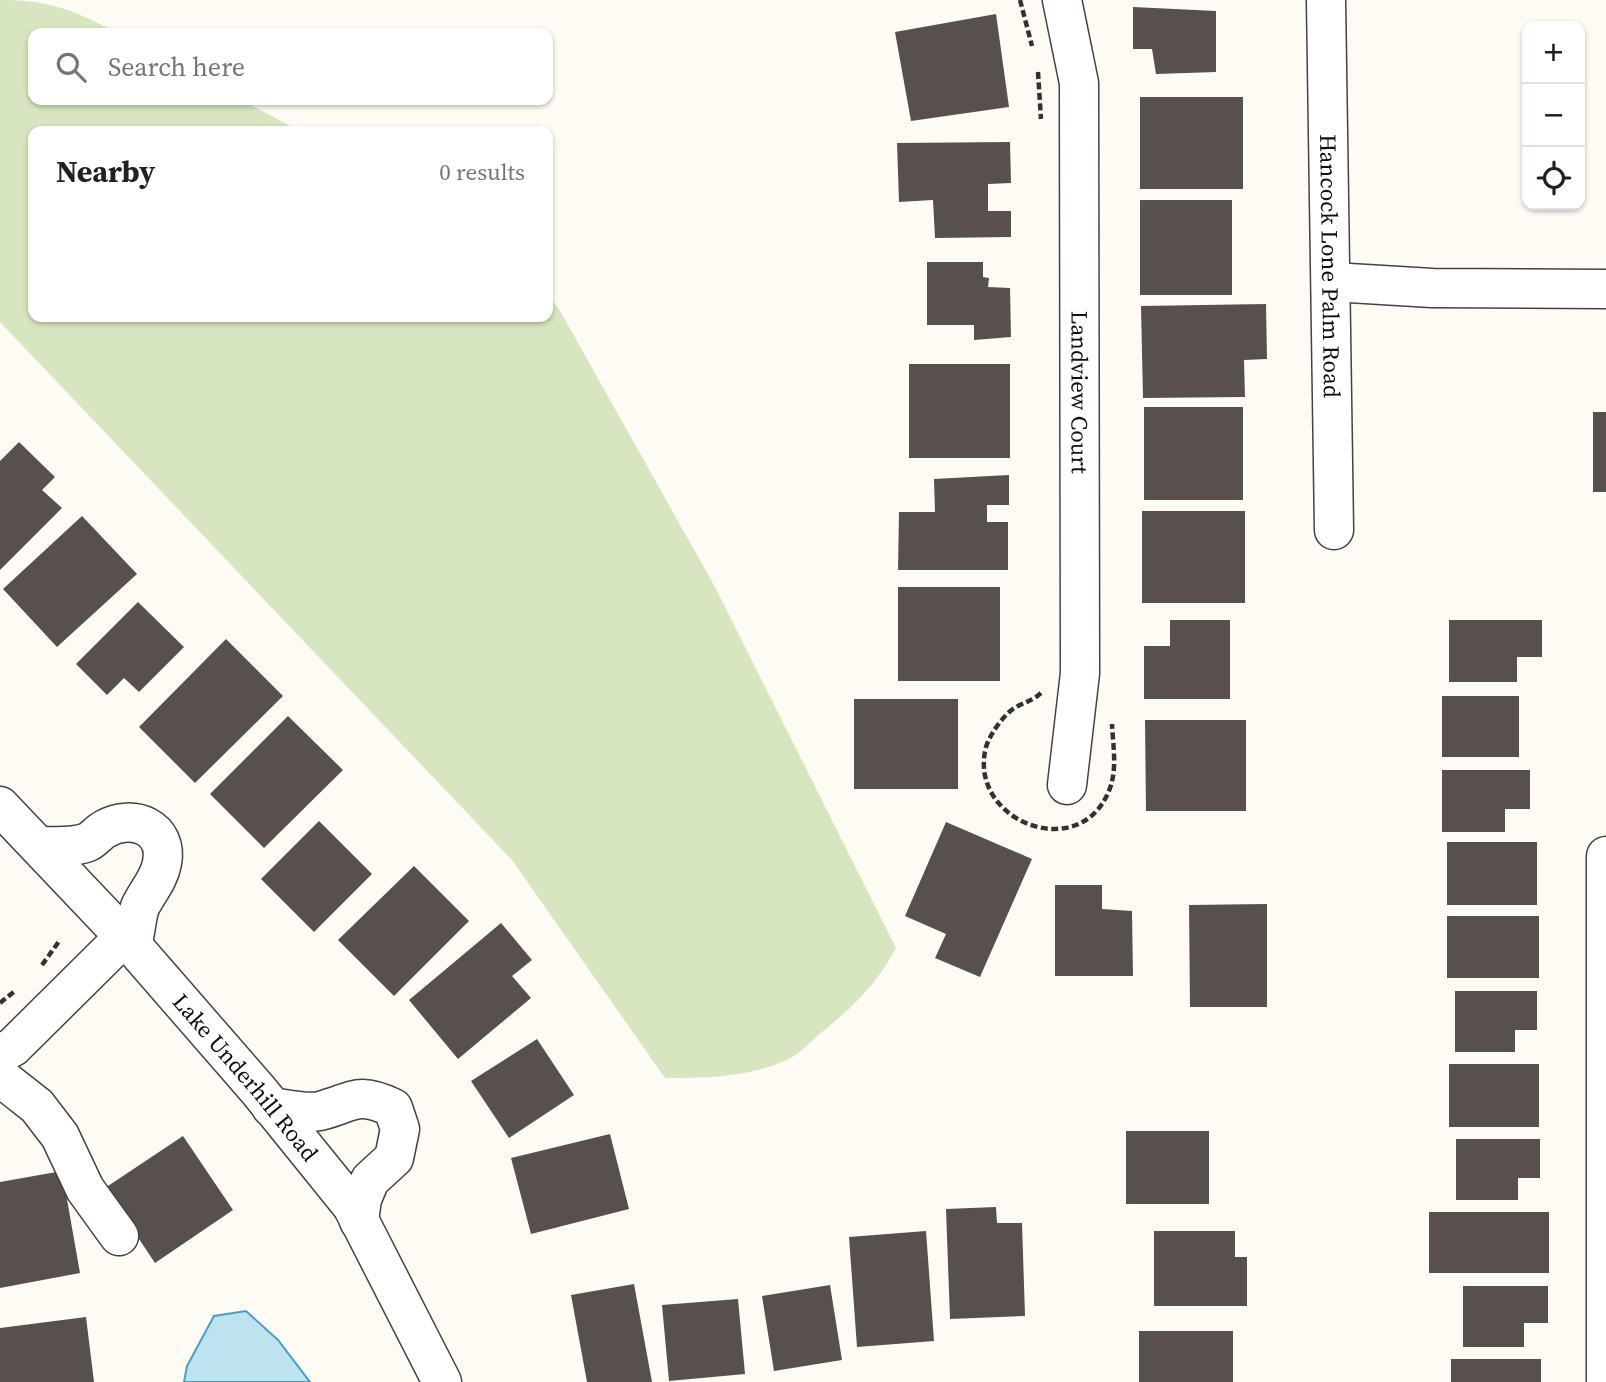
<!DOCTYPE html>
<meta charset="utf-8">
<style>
:root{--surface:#fff;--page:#f2f2f2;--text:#202124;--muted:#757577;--line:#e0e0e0}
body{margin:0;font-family:"Source Serif 4",serif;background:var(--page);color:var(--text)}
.controls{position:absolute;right:21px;top:21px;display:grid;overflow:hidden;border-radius:14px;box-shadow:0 2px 5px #0004}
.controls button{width:63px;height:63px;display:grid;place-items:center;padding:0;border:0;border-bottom:2px solid var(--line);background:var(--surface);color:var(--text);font:35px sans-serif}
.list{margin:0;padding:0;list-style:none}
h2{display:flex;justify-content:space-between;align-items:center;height:91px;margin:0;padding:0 28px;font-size:30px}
h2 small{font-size:23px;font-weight:400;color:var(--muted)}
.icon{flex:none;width:38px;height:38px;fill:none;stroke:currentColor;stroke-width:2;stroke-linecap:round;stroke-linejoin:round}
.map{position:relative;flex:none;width:1606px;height:1382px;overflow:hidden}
.search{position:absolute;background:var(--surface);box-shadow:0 2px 5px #0004;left:28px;top:28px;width:525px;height:77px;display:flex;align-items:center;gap:18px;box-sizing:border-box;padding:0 24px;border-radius:14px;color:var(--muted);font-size:26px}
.panel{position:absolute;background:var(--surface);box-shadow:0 2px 5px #0004;left:28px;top:126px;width:525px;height:196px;border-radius:14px}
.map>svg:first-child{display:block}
.green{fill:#d7e5c0}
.water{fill:#bee3f0;stroke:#4c9ebf;stroke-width:2}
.building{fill:#57504d}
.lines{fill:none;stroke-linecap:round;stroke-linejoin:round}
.minor-casing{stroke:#434343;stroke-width:41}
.path{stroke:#323232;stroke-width:4.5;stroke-dasharray:7 3.5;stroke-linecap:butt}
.minor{stroke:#fff;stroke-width:38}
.labels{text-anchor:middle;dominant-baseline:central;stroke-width:7;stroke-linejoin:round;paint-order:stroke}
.street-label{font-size:23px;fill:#101010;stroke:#fff}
</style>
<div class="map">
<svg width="1606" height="1382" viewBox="0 0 1606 1382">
<rect width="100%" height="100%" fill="#fefbf4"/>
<path class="green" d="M0,0C50,0 74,10 117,33H33V100H241L300,131H33V317H548V296L559,309L715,587L896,948C877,984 853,1007 822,1032C812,1040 803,1051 792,1057C757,1077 705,1078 665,1078L512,860L0,322Z"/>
<path class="water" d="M246,1311L278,1340L310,1382H184L187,1366L214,1316Z"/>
<path class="building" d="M1133,7L1216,11V72L1156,74L1152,49H1133Z
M996,14L1009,107L911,121L895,32Z
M1140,97H1243V189H1140Z
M1010,142L1011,183L988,184V211H1011V237L935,238L933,200L899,202L897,143Z
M1140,200H1232V295H1140Z
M927,262H983V277L989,278L988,287L1010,288L1011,337L974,340V325H927Z
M1266,304L1267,359L1244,360L1245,397L1143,398L1141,306Z
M909,364H1010V458H909Z
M1144,407H1243V500H1144Z
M1593,412H1606V492H1593Z
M19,442L55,477L42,490L62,508L0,570V461Z
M1009,475V505H987V522H1008V570H898L899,512H935L934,479Z
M1142,511H1245V603H1142Z
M82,516L137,574L57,647L3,589Z
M898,587H1000V681H898Z
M138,602L184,647L139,692L124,678L107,695L76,664Z
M1170,620H1230V699H1144V646H1170Z
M1449,620H1542V657H1517V682H1449Z
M226,639L283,696L195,783L139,727Z
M1442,696H1519V757H1442Z
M854,699H958V789H854Z
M288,716L343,770L264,848L210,794Z
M1145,720H1246V811H1146Z
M1442,770H1530V809H1505V832H1442Z
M319,821L372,874L314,932L261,879Z
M946,822L1032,859L980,977L935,958L946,934L905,916Z
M1447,842H1537V905H1447Z
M414,866L469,921L394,996L338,940Z
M1055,885H1102V909L1132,911L1133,976H1055Z
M1267,904V1007H1190L1189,905Z
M1447,916H1539V978H1447Z
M501,923L532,960L512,976L531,998L458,1059L409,1000Z
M1455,991H1537V1030H1515V1052H1455Z
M537,1039L574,1095L509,1138L471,1081Z
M1449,1064H1539V1127H1449Z
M1126,1131H1209V1204H1126Z
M610,1134L629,1209L531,1234L511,1158Z
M183,1136L233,1210L155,1263L105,1188Z
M1456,1139H1540V1178H1518V1200H1456Z
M62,1171L80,1273L0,1288V1182Z
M996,1207L997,1223H1022L1025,1316L950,1319L946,1209Z
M1429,1212H1549V1273H1429Z
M926,1231L934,1341L857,1347L849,1237Z
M1154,1231H1235V1257H1247V1306H1154Z
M634,1284L652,1382H587L571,1295Z
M830,1285L842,1360L774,1371L762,1296Z
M1463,1286H1548V1323H1524V1347H1463Z
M738,1299L745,1374L669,1381L662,1305Z
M86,1317L94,1382H0V1328Z
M1139,1331H1233V1382H1139Z
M1451,1359H1541V1382H1451Z"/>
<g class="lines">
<defs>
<g id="minor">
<path id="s1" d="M1062,0L1079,83L1080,673L1067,785"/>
<path id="s2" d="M1326,0L1334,530"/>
<path d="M1332,282L1432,288L1606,289"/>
<path id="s3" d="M0,806L132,945L259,1091L352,1206L442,1382"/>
<path d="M39,846C54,846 73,848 88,842C94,839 99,832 105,829C133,813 169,828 162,863C159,880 147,892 140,907C136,919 136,932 132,945"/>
<path d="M0,1054L13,1047L125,936"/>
<path d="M0,1077L37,1106L60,1136L85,1189L119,1236"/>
<path d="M271,1107C286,1109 306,1114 320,1111C354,1102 357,1091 393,1108L400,1129L394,1158L370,1180L362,1199L359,1221"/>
<path d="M1606,1382V856"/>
</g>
</defs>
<use href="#minor" class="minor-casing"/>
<path class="path" d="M1020,0L1032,46
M1038,72L1041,119
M1041,693C1033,700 1028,701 1018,706C1005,712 990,734 986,747C967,820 1077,864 1108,793C1118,772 1113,746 1112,724
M42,965L60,940
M0,1003L16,990"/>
<use href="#minor" class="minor"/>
</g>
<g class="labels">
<g class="street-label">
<text stroke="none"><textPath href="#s2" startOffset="266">Hancock Lone Palm Road</textPath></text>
<text stroke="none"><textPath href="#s1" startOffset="394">Landview Court</textPath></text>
<text stroke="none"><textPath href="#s3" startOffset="366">Lake Underhill Road</textPath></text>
</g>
</g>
</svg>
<div class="controls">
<button>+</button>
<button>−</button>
<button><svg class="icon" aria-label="locate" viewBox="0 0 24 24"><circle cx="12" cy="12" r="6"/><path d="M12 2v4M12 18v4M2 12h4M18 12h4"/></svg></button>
</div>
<div class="search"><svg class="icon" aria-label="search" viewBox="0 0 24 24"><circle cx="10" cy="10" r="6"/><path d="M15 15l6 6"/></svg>Search here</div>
<section class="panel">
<h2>Nearby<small>0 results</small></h2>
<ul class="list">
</ul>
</section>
</div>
